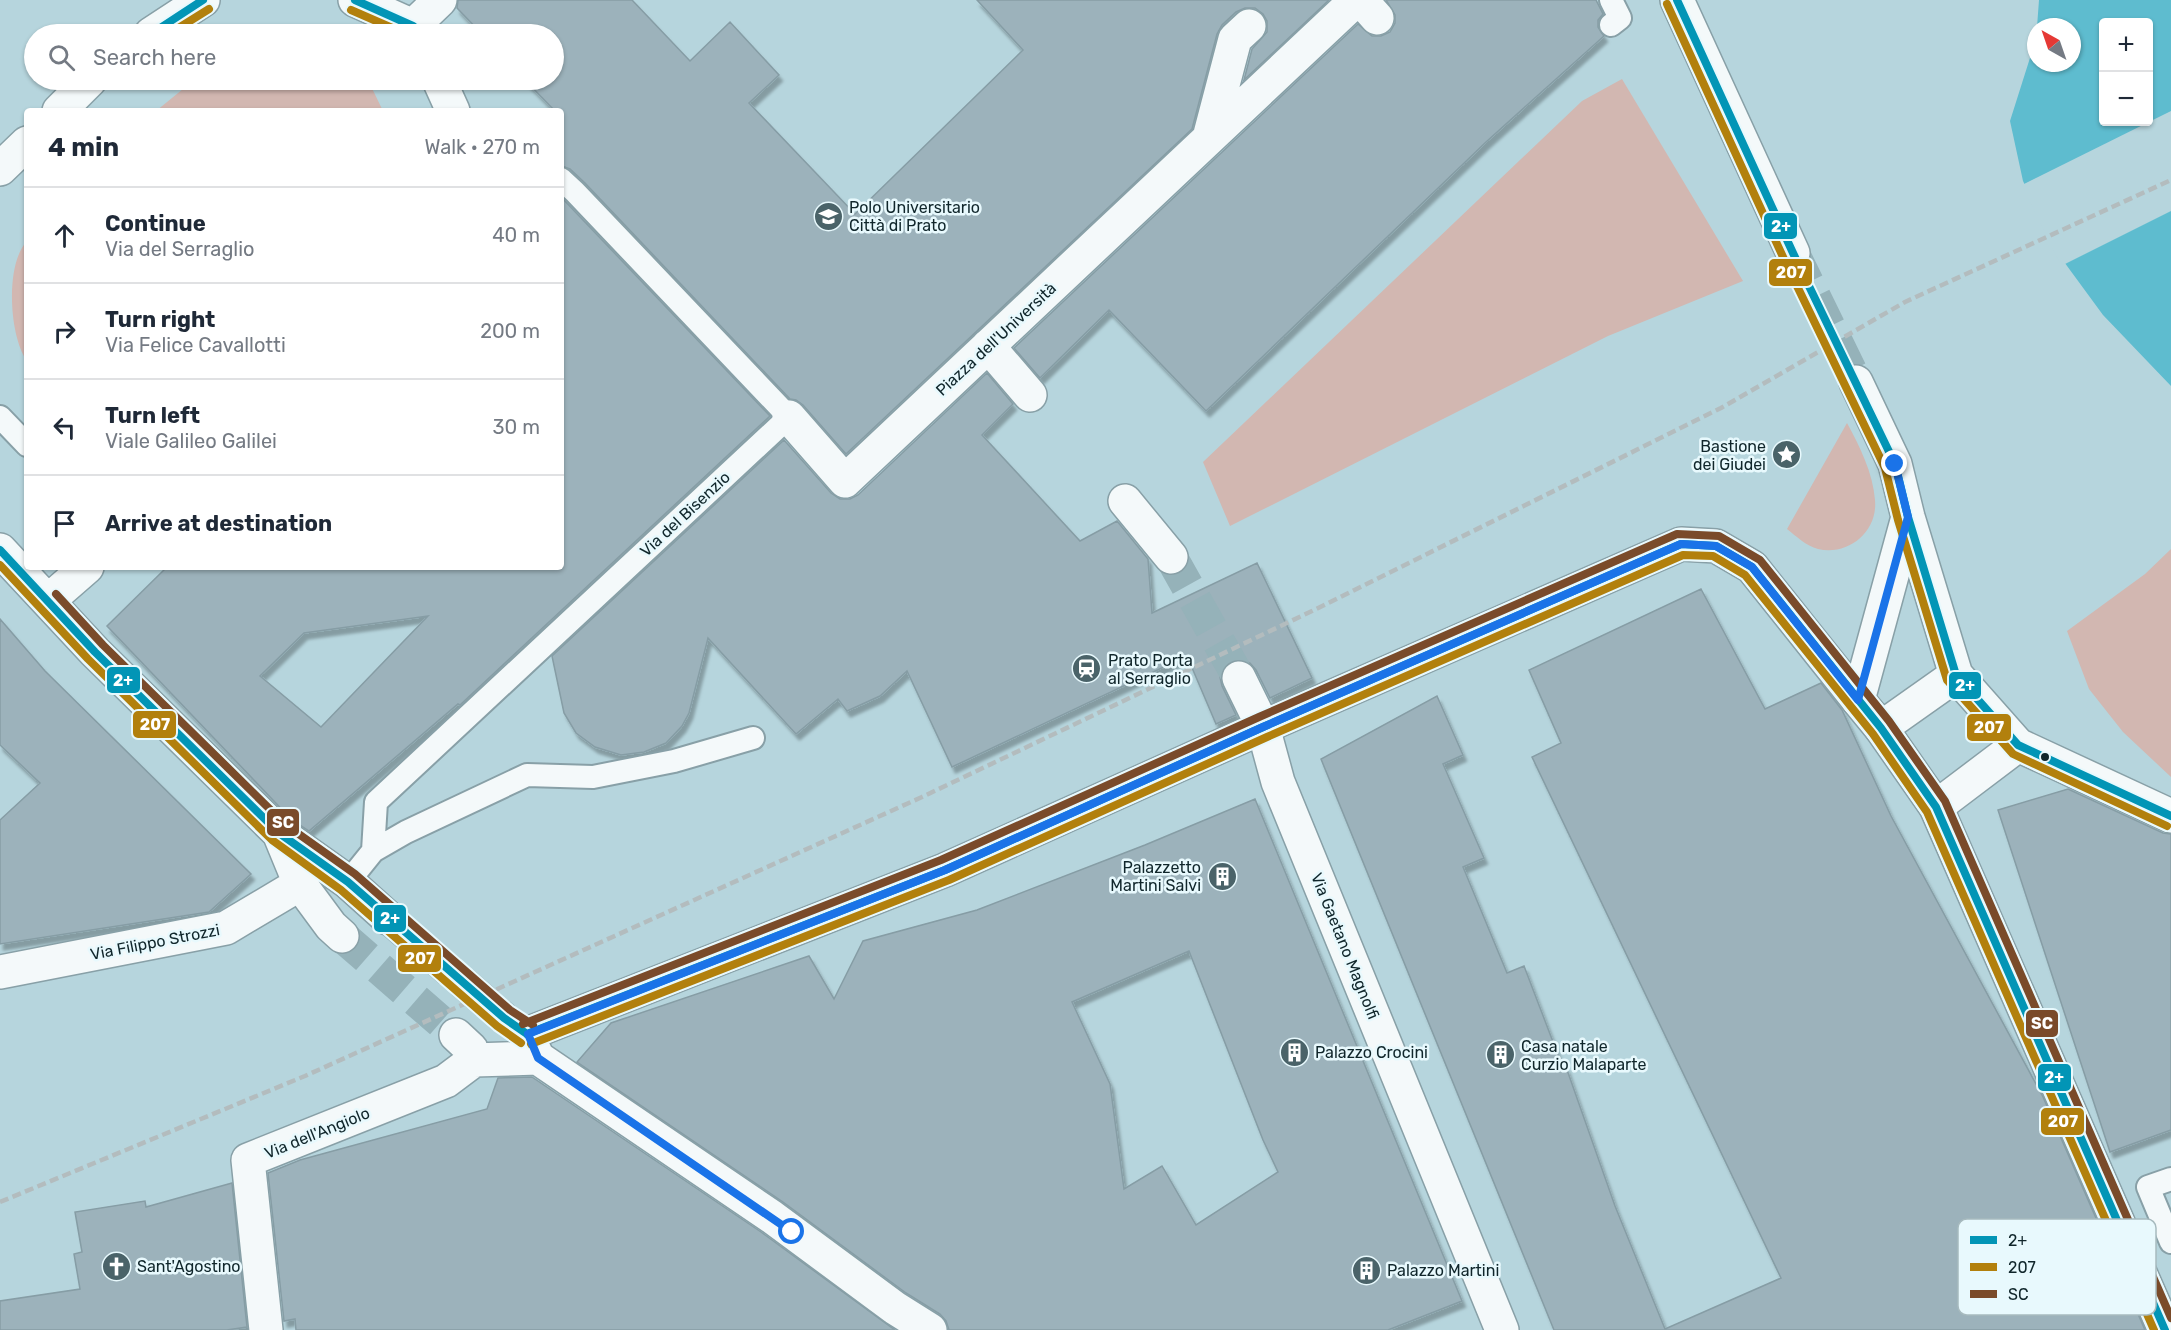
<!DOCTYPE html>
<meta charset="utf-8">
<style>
:root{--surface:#fff;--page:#f2f2f3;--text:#1f2937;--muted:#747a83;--line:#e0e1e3}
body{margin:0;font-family:Rubik,sans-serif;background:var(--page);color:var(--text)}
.controls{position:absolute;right:18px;top:18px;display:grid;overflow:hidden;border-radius:6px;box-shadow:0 2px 4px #0004}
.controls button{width:54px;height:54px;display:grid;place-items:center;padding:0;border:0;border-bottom:2px solid var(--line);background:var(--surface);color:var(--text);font:30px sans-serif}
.compass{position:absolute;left:2027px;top:18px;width:54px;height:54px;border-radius:50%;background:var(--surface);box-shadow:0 2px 4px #0004;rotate:320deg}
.stop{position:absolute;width:18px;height:18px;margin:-14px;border:4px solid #1a73e8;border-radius:50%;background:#fff}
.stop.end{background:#1a73e8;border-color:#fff;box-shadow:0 2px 6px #0008}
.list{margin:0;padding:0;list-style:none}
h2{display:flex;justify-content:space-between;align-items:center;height:78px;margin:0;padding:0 24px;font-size:26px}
h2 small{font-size:20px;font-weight:400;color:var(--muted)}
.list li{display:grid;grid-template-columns:39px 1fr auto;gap:18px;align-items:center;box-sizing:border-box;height:96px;padding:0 24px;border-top:2px solid var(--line)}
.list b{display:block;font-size:22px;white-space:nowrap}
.list p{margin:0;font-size:20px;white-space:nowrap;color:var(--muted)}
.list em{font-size:20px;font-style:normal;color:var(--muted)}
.icon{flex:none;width:33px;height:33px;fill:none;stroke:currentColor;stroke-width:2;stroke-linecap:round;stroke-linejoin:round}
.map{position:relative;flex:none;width:2171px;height:1330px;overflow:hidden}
.search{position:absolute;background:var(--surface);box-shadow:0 2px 4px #0004;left:24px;top:24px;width:540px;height:66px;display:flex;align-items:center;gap:15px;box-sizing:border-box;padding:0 21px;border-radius:33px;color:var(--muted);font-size:22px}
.panel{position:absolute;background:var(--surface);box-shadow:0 2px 4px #0004;left:24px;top:108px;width:540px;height:462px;border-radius:6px}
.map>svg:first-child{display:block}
.green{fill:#d2b7b1}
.water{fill:#5ebccf;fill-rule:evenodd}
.pier{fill:#b6d5dd}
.building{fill:#9cb2bb;stroke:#869da5;stroke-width:1.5;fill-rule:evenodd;filter:url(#shadow)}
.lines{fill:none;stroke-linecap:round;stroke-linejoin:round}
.street-tunnel{stroke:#95b2b9;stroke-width:33;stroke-dasharray:33 16;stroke-linecap:butt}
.secondary-tunnel{stroke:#95b2b9;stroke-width:33;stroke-dasharray:33 16;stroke-linecap:butt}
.lane-casing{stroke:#88a0a7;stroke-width:26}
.street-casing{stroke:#88a0a7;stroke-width:36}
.secondary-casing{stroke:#88a0a7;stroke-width:36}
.lane{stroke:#f4f9fa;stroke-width:22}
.street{stroke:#f4f9fa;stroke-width:33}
.secondary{stroke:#f4f9fa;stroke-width:33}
.rail{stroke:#b3bcbe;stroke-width:4.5;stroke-dasharray:9 4.5;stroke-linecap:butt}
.bus-1-casing{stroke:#e8f9fd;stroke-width:12}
.bus-2-casing{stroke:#e8f9fd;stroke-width:12}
.bus-3-casing{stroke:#e8f9fd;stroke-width:12}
.bus-1{stroke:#0295b6;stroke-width:8}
.bus-2{stroke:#b2800d;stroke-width:8}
.bus-3{stroke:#7a4b2a;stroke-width:8}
.route{stroke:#1a73e8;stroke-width:8}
.bus-dot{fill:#10262b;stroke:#e8f9fd;stroke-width:2}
.labels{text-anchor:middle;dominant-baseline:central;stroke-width:5;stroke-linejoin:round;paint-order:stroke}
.poi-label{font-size:16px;fill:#10262b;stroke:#e8f9fd;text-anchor:start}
.street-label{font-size:16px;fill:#10262b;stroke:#e8f9fd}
.key{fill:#e8f9fd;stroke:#a7babe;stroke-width:1.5}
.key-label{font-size:16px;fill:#10262b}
.line-badge{stroke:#e8f9fd;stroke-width:2}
.badge-label{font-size:16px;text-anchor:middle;font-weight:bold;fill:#fff}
</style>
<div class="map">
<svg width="2171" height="1330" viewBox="0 0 2171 1330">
<defs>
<filter id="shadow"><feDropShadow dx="3.5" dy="6" stdDeviation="1.5" flood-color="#0004"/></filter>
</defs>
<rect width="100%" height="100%" fill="#b6d5dd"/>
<path class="green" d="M1622,79L1743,281L1608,336L1230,526L1203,462L1582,101Z
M194,80H368L383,111H156Z
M27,241V361C9,336 5,264 27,241Z
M1847,423C1860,447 1873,473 1875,500C1878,532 1848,556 1818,549C1806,546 1796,536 1787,529Z
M2171,549V777L2123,732L2089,689L2067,631L2145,574Z"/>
<path class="water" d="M2039,0H2171V386L2103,315L2059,255L2023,181L2010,121L2036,39V63H2072V27H2037ZM2104,22H2148V122H2104Z"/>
<path class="pier" d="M2171,111V211L2063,265L2056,256L2022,185Z"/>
<path class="building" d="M458,0H632L690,61L730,22L779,75L749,103L855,214L1023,50L977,0H1329L1244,80L1252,49L1267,32V21L1263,14L1255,8H1245L1236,12L1222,25L1217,34L1192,129L846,454L803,405L796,400L790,399L585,183L570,169L561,166V111H555L525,80H554V34H482L457,8Z
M1386,0H1596L1603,14L1598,20V27L1604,36L1486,142L1206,411L1109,310L1040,378L1014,348L1358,24L1372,36H1381L1390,32L1395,23V15Z
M561,197L770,416L460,705L458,704L309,831L291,819L272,799L107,626L167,567H561ZM428,616L321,727L260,676L304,633Z
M987,373L1013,404L982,435L1080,541L1117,521L1148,559L1152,613L1257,563L1312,678L1270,698L1256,670L1250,663L1241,659L1231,661L1224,667L1220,677L1222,686L1236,715L1216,724L1187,656L952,767L907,671L880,696L847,711L838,699L796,734L708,638L689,713L682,726L666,743L644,752L621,755L595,747L576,733L564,713L552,656L784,440L831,493L840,499H850L858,495Z
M1701,589L1765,709L1821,683L1842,710L1891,816L2043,1097L2145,1330H1554L1321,759L1437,696L1463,755L1443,764L1484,858L1463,867L1507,973L1524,966L1563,1068L1566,1067L1615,1206L1665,1329L1781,1278L1532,757L1561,743L1529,670Z
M0,619L45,671L251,874L209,912L0,944V820L40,783L0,745Z
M2068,789L2163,833L2171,834V1130L2110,1152L1998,810Z
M1255,799L1462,1301L1388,1330H949L946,1321L940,1314L906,1293L783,1202L577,1062L611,1023L809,956L834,999L863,941L977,910L1145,845ZM1189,951L1263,1140L1278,1172L1196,1225L1162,1166L1124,1189L1110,1084L1072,1002Z
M532,1077L761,1232L895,1330H296L295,1319L284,1321L268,1173L300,1160L487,1109L498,1078Z
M232,1183L247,1327L227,1330H0V1301L80,1289L74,1254L82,1252L75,1212L145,1201L146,1207Z"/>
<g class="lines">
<path class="street-tunnel" d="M1171,557L1239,678
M388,918L504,1018
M342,936L456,1035"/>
<path class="secondary-tunnel" d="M1793,253L1856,382"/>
<defs>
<path id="lane" d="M1611,0L1620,18L1611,25
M0,417L27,445
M373,851L376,802L789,417L575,192L561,179
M348,882L373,851L406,832L527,775L593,777L674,761L753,738
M2171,1179L2148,1187L2171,1242"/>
<path id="street" d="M1361,0L1377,18
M1209,138L1235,39L1249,26
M988,346L1030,395
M789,417L845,481L1356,0
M1125,501L1171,557
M1239,678L1263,727L1278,782L1502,1330
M1881,728L1956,675
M1936,807L2018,745
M279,833L348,882L388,918
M300,884L331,926L342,936
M527,1034L945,870L1263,727L1681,544L1716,546L1752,567L1858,700
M527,1034L538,1058L772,1217L895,1308L930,1330
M456,1035L471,1049L474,1060
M474,1060L538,1058
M266,1330L248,1160L446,1081L474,1060"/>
<path id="secondary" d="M355,0L413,26L417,34
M1677,0L1793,253
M413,26L440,0
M151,34L203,0
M439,80L453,111
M59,111L90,80
M0,169L27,143
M1856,382L1895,464L1908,517L1956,675L2018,745L2171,816
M1908,517L1858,700L1881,728L1936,807L2165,1330
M0,550L95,652L279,833L300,884L226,928L0,972
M48,601L87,567"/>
</defs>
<use href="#lane" class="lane-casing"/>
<use href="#street" class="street-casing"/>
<use href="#secondary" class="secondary-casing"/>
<use href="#lane" class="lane"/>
<use href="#street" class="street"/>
<use href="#secondary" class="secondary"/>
<path class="rail" d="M0,1202L305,1076L922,797L1312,611L1721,408L1905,302L2171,180"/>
<defs>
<path id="bus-1" d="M355,0L413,26
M1677,0L1793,253L1895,464L1908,517L1956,675L2018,745L2171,816
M151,34L203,0
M0,550L95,652L279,833L348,882L504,1018L527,1034
M527,1034L945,870L1263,727L1681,544L1716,546L1752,567L1881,728L1936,807L2165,1330"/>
<path id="bus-2" d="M1667,4L1783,257L1885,468L1898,520L1947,680L2013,754L2167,826
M351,10L406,34
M169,34L209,9
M0,565L88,659L272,840L341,890L497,1026L521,1043
M531,1044L949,880L1267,737L1683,555L1713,556L1745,575L1873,734L1927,812L2154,1330"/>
<path id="bus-3" d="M56,594L103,645L286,825L355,874L510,1010L533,1025
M523,1024L941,860L1259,717L1677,534L1719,536L1760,560L1889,721L1945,801L2171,1318"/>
</defs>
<use href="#bus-1" class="bus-1-casing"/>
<use href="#bus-2" class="bus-2-casing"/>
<use href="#bus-3" class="bus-3-casing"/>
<use href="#bus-1" class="bus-1"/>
<use href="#bus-2" class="bus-2"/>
<use href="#bus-3" class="bus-3"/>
</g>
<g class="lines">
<path class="route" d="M792,1232L538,1058L528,1034L945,870L1263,727L1681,544L1716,546L1752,567L1858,700L1908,517L1895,464"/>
</g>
<defs>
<symbol id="university-disc" viewBox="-11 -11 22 22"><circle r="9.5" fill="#4a6369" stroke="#e8f9fd"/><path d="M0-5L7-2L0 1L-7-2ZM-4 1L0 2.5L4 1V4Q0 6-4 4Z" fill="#fff"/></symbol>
<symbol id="sight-disc" viewBox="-11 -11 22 22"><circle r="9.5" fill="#4a6369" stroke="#e8f9fd"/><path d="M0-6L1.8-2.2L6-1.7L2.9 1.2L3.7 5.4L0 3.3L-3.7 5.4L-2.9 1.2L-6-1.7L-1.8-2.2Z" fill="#fff"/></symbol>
<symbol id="station-disc" viewBox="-11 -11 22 22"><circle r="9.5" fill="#4a6369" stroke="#e8f9fd"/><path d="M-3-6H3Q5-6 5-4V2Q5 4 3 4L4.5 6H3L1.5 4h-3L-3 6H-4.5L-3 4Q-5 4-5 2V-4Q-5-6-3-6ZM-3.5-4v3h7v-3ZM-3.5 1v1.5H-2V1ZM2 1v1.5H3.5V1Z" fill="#fff"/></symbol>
<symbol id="building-disc" viewBox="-11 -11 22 22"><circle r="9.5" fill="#4a6369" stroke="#e8f9fd"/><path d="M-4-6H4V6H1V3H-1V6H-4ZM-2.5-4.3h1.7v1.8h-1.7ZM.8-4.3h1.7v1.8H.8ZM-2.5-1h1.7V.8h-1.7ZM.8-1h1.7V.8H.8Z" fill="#fff"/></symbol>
<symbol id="church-disc" viewBox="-11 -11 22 22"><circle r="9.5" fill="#4a6369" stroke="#e8f9fd"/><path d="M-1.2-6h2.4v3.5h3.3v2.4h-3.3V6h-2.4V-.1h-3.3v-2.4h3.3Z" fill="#fff"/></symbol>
</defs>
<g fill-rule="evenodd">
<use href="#university-disc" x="812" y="200" width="33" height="33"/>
<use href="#sight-disc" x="1770" y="438" width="33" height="33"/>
<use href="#station-disc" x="1070" y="652" width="33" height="33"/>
<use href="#building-disc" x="1206" y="860" width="33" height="33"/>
<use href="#building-disc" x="1278" y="1036" width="33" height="33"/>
<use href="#building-disc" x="1484" y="1038" width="33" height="33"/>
<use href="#church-disc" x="100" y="1250" width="33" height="33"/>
<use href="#building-disc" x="1350" y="1254" width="33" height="33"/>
</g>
<circle class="bus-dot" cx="2045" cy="757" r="5"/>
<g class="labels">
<g class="poi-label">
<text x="849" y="207">Polo Universitario<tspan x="849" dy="18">Città di Prato</tspan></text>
<text x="1766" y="446" text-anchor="end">Bastione<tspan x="1766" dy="18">dei Giudei</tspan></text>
<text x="1108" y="660">Prato Porta<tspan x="1108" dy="18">al Serraglio</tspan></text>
<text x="1201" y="867" text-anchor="end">Palazzetto<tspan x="1201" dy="18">Martini Salvi</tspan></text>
<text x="1521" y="1046">Casa natale<tspan x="1521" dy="18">Curzio Malaparte</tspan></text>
<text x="1315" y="1052">Palazzo Crocini</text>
<text x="137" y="1266">Sant'Agostino</text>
<text x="1387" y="1270">Palazzo Martini</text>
</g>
<g class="street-label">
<text transform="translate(996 339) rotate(-43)">Piazza dell'Università</text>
<text transform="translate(685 514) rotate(-43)">Via del Bisenzio</text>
<text transform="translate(155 942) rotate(-11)">Via Filippo Strozzi</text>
<text transform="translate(1345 946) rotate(68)">Via Gaetano Magnolfi</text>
<text transform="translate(317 1133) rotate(-22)">Via dell'Angiolo</text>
</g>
</g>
<rect x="1958" y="1219" width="198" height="96" rx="9" class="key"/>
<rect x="1970" y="1236" width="27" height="8" fill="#0295b6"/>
<rect x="1970" y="1263" width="27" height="8" fill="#b2800d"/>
<rect x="1970" y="1290" width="27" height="8" fill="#7a4b2a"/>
<g class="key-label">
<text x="2008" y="1246">2+</text>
<text x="2008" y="1273">207</text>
<text x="2008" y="1300">SC</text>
</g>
<g class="line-badge">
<rect x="1763" y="212" width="35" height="28" rx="6" fill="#0295b6"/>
<rect x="1768" y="258" width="45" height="29" rx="6" fill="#b2800d"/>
<rect x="106" y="666" width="35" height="28" rx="6" fill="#0295b6"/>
<rect x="1948" y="671" width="34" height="29" rx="6" fill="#0295b6"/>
<rect x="132" y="710" width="45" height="29" rx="6" fill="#b2800d"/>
<rect x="1966" y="713" width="46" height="29" rx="6" fill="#b2800d"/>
<rect x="266" y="808" width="34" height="29" rx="6" fill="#7a4b2a"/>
<rect x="373" y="904" width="34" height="29" rx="6" fill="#0295b6"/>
<rect x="397" y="944" width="45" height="29" rx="6" fill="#b2800d"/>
<rect x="2025" y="1009" width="34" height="29" rx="6" fill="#7a4b2a"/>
<rect x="2037" y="1063" width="35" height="29" rx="6" fill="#0295b6"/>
<rect x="2040" y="1107" width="45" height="29" rx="6" fill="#b2800d"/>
</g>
<g class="badge-label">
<text x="1781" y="232">2+</text>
<text x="1791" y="278">207</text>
<text x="123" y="686">2+</text>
<text x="1965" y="691">2+</text>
<text x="155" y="730">207</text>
<text x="1989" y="733">207</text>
<text x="283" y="828">SC</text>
<text x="390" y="924">2+</text>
<text x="420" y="964">207</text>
<text x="2042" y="1029">SC</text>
<text x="2054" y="1083">2+</text>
<text x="2063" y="1127">207</text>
</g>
</svg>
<div class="controls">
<button>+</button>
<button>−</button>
</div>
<svg class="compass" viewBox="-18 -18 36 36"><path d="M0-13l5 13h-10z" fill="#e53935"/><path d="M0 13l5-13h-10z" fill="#747a83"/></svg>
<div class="stop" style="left:792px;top:1232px"></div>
<div class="stop end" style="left:1895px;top:464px"></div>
<div class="search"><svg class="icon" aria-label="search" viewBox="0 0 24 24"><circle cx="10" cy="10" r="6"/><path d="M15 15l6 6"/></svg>Search here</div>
<section class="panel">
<h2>4 min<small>Walk · 270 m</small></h2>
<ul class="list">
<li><svg class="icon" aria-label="ahead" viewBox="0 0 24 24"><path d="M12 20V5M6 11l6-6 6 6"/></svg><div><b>Continue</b><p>Via del Serraglio</p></div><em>40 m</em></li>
<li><svg class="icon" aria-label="right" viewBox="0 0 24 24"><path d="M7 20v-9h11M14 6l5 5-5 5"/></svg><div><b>Turn right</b><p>Via Felice Cavallotti</p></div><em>200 m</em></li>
<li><svg class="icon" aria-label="left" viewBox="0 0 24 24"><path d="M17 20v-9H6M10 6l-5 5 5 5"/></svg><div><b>Turn left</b><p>Viale Galileo Galilei</p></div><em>30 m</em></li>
<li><svg class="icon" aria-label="arrive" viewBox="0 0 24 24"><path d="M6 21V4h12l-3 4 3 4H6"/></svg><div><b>Arrive at destination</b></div></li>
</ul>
</section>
</div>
